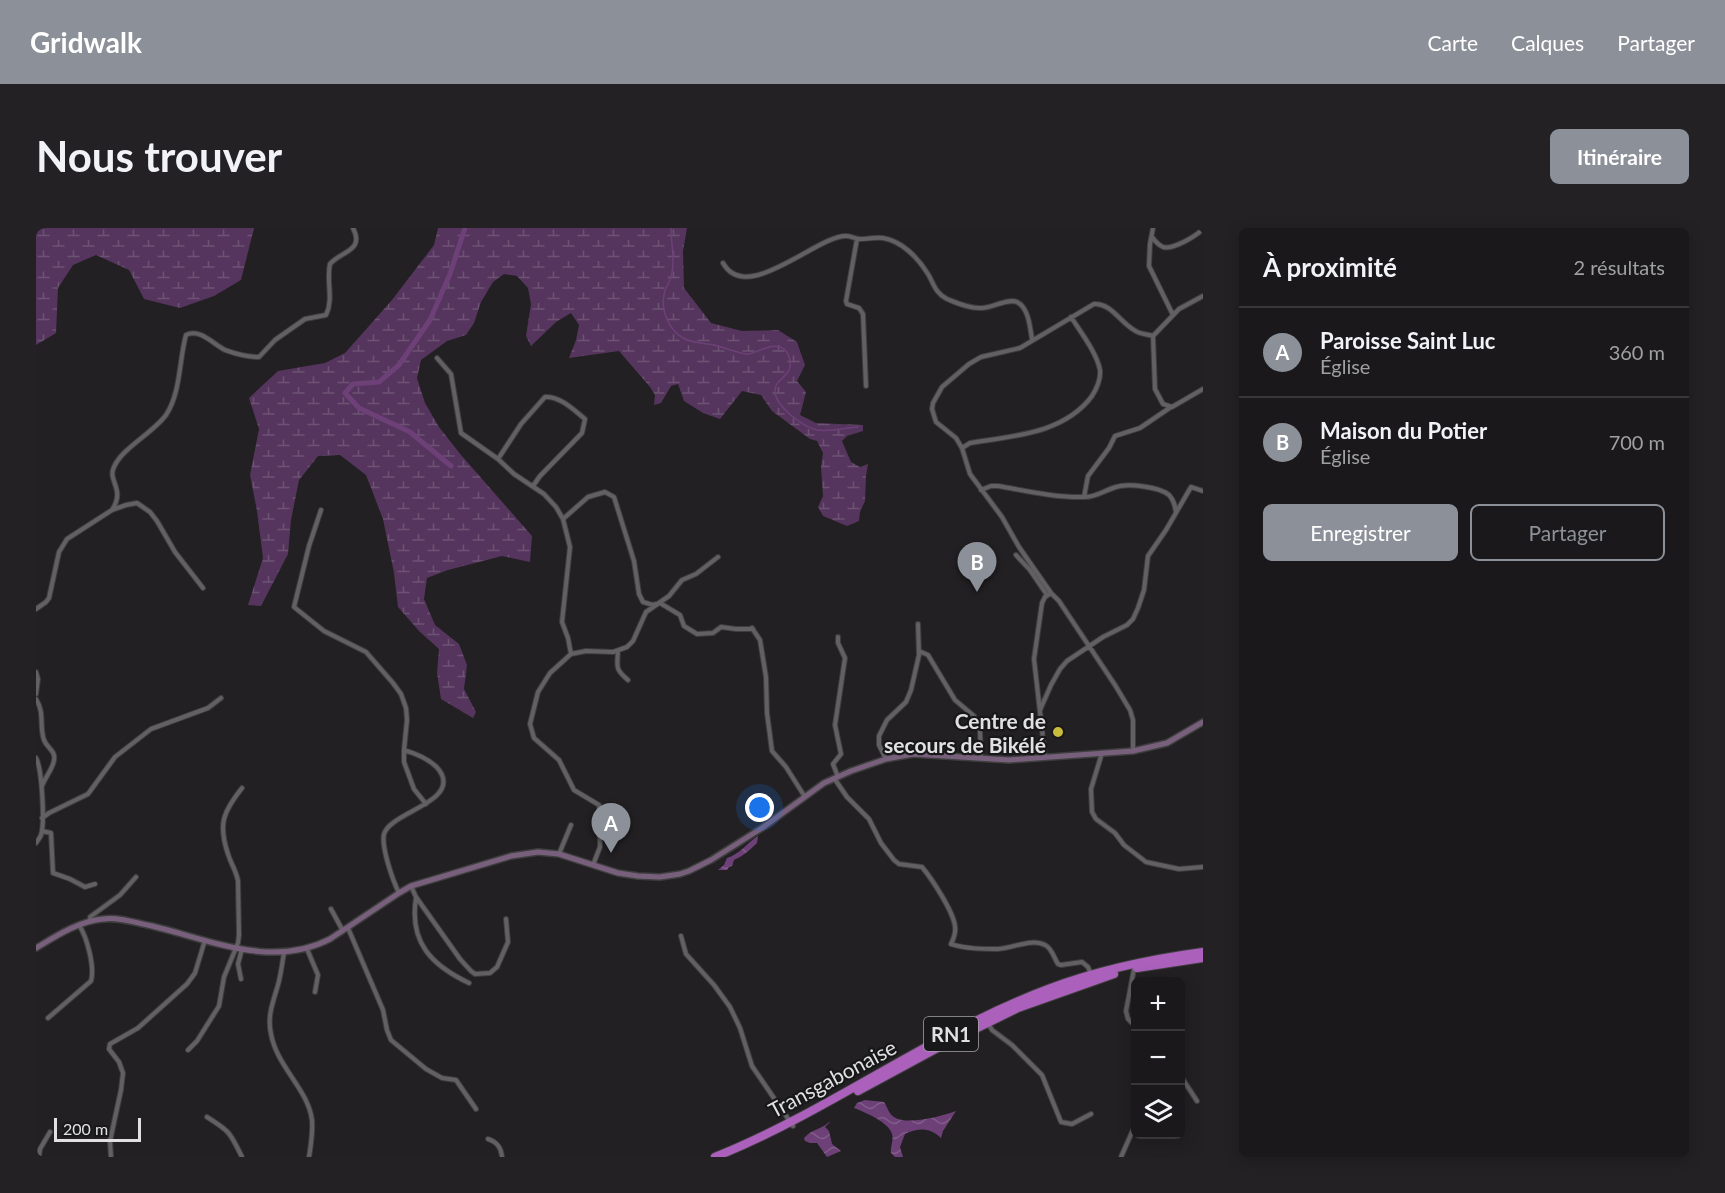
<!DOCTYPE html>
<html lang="fr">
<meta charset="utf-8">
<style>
:root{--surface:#1a181a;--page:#232123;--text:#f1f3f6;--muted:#9fa0a2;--line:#383739;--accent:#8c9099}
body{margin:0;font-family:Lato,sans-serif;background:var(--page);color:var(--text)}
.controls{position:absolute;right:18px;bottom:18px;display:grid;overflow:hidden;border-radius:9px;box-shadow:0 3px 15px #0003}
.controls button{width:54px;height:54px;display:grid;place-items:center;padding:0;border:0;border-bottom:2px solid var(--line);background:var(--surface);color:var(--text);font:30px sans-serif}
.scale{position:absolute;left:18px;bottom:15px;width:87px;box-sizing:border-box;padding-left:6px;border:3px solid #e2e1e2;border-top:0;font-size:16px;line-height:21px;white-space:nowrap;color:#e2e1e2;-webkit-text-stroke:4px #181719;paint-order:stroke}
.you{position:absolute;left:724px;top:580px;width:21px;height:21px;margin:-15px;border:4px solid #fff;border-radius:50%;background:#1a73e8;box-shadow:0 0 0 9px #1a73e833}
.badge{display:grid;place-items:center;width:39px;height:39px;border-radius:50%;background:var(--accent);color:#fff;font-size:20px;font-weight:700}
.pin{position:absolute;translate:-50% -50px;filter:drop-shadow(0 2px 3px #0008)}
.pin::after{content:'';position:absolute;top:32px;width:21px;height:18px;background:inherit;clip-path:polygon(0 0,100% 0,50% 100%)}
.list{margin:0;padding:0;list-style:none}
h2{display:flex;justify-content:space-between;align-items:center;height:78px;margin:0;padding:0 24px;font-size:26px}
h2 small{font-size:20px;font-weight:400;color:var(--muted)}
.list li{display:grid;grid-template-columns:39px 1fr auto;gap:18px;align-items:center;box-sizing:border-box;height:90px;padding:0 24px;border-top:2px solid var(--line)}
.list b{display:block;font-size:22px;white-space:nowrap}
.list p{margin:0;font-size:20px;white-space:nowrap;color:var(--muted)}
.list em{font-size:20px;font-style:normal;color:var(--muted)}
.actions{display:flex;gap:12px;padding:18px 24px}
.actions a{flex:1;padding:14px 0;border:2px solid var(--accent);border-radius:9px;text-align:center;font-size:21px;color:var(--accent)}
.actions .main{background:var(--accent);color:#fff}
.icon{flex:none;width:33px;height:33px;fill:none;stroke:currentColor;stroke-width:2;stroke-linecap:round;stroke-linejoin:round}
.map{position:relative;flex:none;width:1167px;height:929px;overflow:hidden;border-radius:9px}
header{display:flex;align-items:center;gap:36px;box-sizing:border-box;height:84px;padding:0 30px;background:var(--accent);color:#fff}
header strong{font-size:28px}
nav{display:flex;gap:33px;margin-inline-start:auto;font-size:21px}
.intro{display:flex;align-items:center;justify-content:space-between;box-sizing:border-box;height:144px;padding:0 36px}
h1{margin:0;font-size:42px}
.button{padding:15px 27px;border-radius:9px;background:var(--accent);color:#fff;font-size:21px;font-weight:700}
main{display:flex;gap:36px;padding:0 36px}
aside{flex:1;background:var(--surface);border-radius:9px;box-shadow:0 3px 15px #0003}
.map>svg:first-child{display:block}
.wetland{fill:url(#wetland-marsh)}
.water{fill:url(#water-waves)}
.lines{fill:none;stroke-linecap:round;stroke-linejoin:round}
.stream{stroke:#6d4178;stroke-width:1.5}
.river{stroke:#6d4178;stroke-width:5}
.street-casing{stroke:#3f3e3f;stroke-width:6}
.secondary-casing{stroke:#3f3e3f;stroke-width:8}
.highway-casing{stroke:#3f3e3f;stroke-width:10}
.street{stroke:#626062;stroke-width:4}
.secondary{stroke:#78607d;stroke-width:5}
.highway{stroke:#ab61bc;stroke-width:8}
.poi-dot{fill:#c8bb3b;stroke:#181719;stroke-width:2}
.labels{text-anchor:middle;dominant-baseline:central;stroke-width:4.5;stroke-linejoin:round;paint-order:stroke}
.shield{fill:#181719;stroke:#a5a4a6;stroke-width:1.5}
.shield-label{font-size:20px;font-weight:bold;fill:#e2e1e2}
.poi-label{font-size:21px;font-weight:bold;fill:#e2e1e2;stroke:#181719;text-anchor:end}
.street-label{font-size:21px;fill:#e2e1e2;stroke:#181719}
</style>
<header>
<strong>Gridwalk</strong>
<nav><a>Carte</a><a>Calques</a><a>Partager</a></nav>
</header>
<div class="intro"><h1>Nous trouver</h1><a class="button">Itinéraire</a></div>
<main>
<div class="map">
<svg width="1167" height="929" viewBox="0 0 1167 929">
<defs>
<pattern id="wetland-marsh" width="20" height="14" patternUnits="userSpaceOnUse" patternTransform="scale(1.5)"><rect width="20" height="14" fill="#55355d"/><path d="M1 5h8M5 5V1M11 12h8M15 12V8" fill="none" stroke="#6d5274"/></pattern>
<pattern id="water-waves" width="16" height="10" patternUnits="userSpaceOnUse" patternTransform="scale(1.5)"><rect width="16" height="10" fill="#6d4178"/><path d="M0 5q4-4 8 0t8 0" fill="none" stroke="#825c8b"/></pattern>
</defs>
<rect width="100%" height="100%" fill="#222022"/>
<path class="wetland" d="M0,0H218L205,52L178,68L144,80L108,71L93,42L60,27L37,37L22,60L20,105L0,117Z
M402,0H651L647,23L648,60L675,95L706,103L742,102L761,114L769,137L761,153L770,164L764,187L780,195L827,197V203L811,208L806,213L815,234L824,239L832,236L830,248L829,273L824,284L823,293L811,298L787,288L782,279L787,268L785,239L787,225L781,213L774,211L736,183L725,167L706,163L684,191L667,185L648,173L642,156L635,158L625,175L618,177L619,167L614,159L583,123L533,130L540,112L543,97L535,85L520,94L495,118L490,108L495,76L492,60L481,48L468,46L457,54L445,74L438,95L430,107L411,113L385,132L381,150L389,175L403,199L425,227L496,308L494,334L466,328L412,342L391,350L388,371L399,397L423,416L431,437L428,461L440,484L437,490L405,471L401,445L403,421L383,403L362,379L358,345L347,291L330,247L304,227L282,228L263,252L255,292L252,326L225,378L212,377L227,330L221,283L214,247L223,201L213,170L242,143L289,135L309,125L356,72L398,17Z"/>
<path class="water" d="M722,608L721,615C714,622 707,628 698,632L696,638L693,639L691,642H682L688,637L691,630C704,626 711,615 722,608Z
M829,872L848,874C852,880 852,885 858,889C871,898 906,888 920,883L907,903L905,910C893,899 882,900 869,906L864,919L867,929H859L855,925C854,919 858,912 856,906C853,894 828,884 818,880L821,875Z
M793,894H794L789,899L793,903L796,916L805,923L791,929L781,915H774L769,913L768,910C777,900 787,901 793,894Z"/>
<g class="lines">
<path class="stream" d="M635,0C635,15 639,30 636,45C635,53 629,59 628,67C625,83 633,102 647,110C655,115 669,115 678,117C688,119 705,127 713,126C723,124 738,113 748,121C751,123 753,128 754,132C757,150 739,149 739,163C739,178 767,199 781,202C793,204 809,200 822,199"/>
<path class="river" d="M415,238L374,204L323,180L309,165L317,156L343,154L363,137L394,92L414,46L429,0"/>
<defs>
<path id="street" d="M1117,0L1114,16L1113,38L1137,87
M1116,9C1119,13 1122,17 1127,19C1137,22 1160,8 1167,1
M821,11L810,73L811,76L823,80L827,86L830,158
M687,35C711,78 782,6 811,8C815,8 819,11 824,11C831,11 839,9 847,10C866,13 882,30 892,46C898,56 899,65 911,71C921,75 934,81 946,80C956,80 972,70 981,74C993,80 994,100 996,111
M1167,68L1143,81L1117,108L1119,161L1127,176L1136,179L1167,161
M401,130L415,146L425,205L462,231L478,246L508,266L520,279L527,291L534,319L526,394L532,410L535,426
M926,220L934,215C976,208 1028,206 1056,168C1061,160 1065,151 1064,142C1061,125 1044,103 1035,89
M462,231L485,196L509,169C524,168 538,182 549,191L546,205L504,248L497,258
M945,262L955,258H962C991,263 1021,270 1049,269C1061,269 1069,262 1080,259C1092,255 1124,259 1133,267C1138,272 1139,278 1140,284
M1048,269L1052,248L1073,220L1079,208L1104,200L1135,179
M76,282C90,261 71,253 78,239C86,220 117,205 130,187C145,164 143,132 150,107C164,100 177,116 189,122C200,126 212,129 223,129L239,112L269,91L290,87C298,71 290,53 294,36C305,23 329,23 317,0
M285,282L273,318L258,379L288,403L330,424L357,455L365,466L370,480L371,492L368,522C381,526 400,533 406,547C418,575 354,585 348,606C345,619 357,653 363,665
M527,291L552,269L569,264L578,269L598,333L603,366L607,374L617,377L624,375L644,387L648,398L661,406L677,405L685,399L700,401H717
M980,327L994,342L1011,367
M0,381L10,374L13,370L23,324L31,311L76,282L90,277L101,275L114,284L121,293L139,324L167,360
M716,400L724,412L730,449L731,485L736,523L750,539L769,569
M582,423C581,439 579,441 592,452
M883,423L892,427L919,472L938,488L944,503L945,530
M0,444L2,451L0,466
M0,471C9,485 3,498 8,512C11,520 20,523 18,532C17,541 9,549 6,558
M1004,482L1015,457L1024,441L1031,433L1067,409L1091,397L1097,391L1102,380L1108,362L1112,328L1130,302L1155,259L1167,263
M368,522V534L378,561L390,576
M1097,523V492L1094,482L1079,457L1023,373L1015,365L983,319L966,289L934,246L926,220L920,210L900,194L896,181L897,175L906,159L933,136L945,129L984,120L1058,76C1075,75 1084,94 1098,102C1103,106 1110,106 1117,108
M1066,525L1055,561L1056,584L1060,591L1079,605L1088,617L1110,634L1143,641L1167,639
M1009,528L998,431L1006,375L1009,369L1015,365
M0,530C6,540 9,595 5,607C4,610 2,612 0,615
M850,531L843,517V508L851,492L870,474L875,462L883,427L882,396
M802,549L797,536L805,526L799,497L809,430L802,415V409
M798,550L811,569L833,591L845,615L858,632L863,636L886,639C896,651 917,683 919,698C920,704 918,710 915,716C930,721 947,721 962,721C977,720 996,710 1009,717C1016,720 1018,730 1022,736L1025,737L1046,734L1052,739L1055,746
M6,590L13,585L52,566L79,529L115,501L172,480L185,470
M6,603L15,605L17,645L34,651L49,659L59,656
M523,626L535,597
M557,637L564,619L563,577L538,562L523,532L498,510L494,496L502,464L514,445L535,426L550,423L577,424L591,419L597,413L610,384L633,368L646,352L660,346L682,329
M375,658L380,669L424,731L435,743L439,746L454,745L461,739L472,714L470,691
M380,670C373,714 395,737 433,755
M295,681L307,703
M55,693L54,689L84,667L100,649
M312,700L347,782L351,802L355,812L390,841L406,850L420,852L440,881
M645,708L650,726L678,757L694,779L704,800L716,838L757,898
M271,721L282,747L279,764
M248,725C246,736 245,746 242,757C237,774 231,788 235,806C241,839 272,861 276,892C277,905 275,917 273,929
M1098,741L1090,783L1092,791L1100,799
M205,751L202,736L206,721
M12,790L55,753C59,739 51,709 43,697
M952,795L956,802L976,817L1006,847L1025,894L1036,896L1055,886
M152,822L161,813L183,778L188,749L202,715L203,707L202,653C200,642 195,636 192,626C182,596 187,584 206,560
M1144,847L1161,873
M171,889C195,904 194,905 206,929
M452,911C461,914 465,919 466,929
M3,929L4,921L14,904
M75,929L74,913L85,862L87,845L83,834L73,821L74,816L102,800L151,756L159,745L169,712
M1085,929L1100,895"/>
<path id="secondary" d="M0,720C20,708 43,693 67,691C84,689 100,695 116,698C175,712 236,741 294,711L363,665L375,658L475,628L502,624L523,626L582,645L602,648L624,649L644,646L653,643L675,632L726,600L788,555L815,543L850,531L877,526L973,532L1097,523L1131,515L1167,494"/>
<path id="highway" d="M1101,740L1167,730
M822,863L907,817L982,780L1078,746
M679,929C794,883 895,805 1012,761C1062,742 1115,731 1167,724"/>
</defs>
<use href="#street" class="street-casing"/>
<use href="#secondary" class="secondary-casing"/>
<use href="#highway" class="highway-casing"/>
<use href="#street" class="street"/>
<use href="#secondary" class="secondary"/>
<use href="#highway" class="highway"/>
</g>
<circle class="poi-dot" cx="1022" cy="504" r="6"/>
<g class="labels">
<rect class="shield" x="888" y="789" width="54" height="34" rx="4.5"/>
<g class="shield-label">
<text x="915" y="806">RN1</text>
</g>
<g class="poi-label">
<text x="1010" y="492">Centre de<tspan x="1010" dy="24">secours de Bikélé</tspan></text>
</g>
<g class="street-label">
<text transform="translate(796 850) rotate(-28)">Transgabonaise</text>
</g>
</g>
</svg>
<div class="controls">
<button>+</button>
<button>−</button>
<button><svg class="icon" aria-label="layers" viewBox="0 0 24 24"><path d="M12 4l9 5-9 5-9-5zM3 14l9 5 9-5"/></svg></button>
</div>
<div class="scale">200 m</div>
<div class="you"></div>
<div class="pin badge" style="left:575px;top:625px">A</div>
<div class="pin badge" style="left:941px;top:364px">B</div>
</div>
<aside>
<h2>À proximité<small>2 résultats</small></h2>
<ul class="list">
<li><span class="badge">A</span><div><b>Paroisse Saint Luc</b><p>Église</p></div><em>360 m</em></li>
<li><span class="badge">B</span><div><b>Maison du Potier</b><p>Église</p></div><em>700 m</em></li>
</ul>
<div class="actions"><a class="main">Enregistrer</a><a>Partager</a></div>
</aside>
</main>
